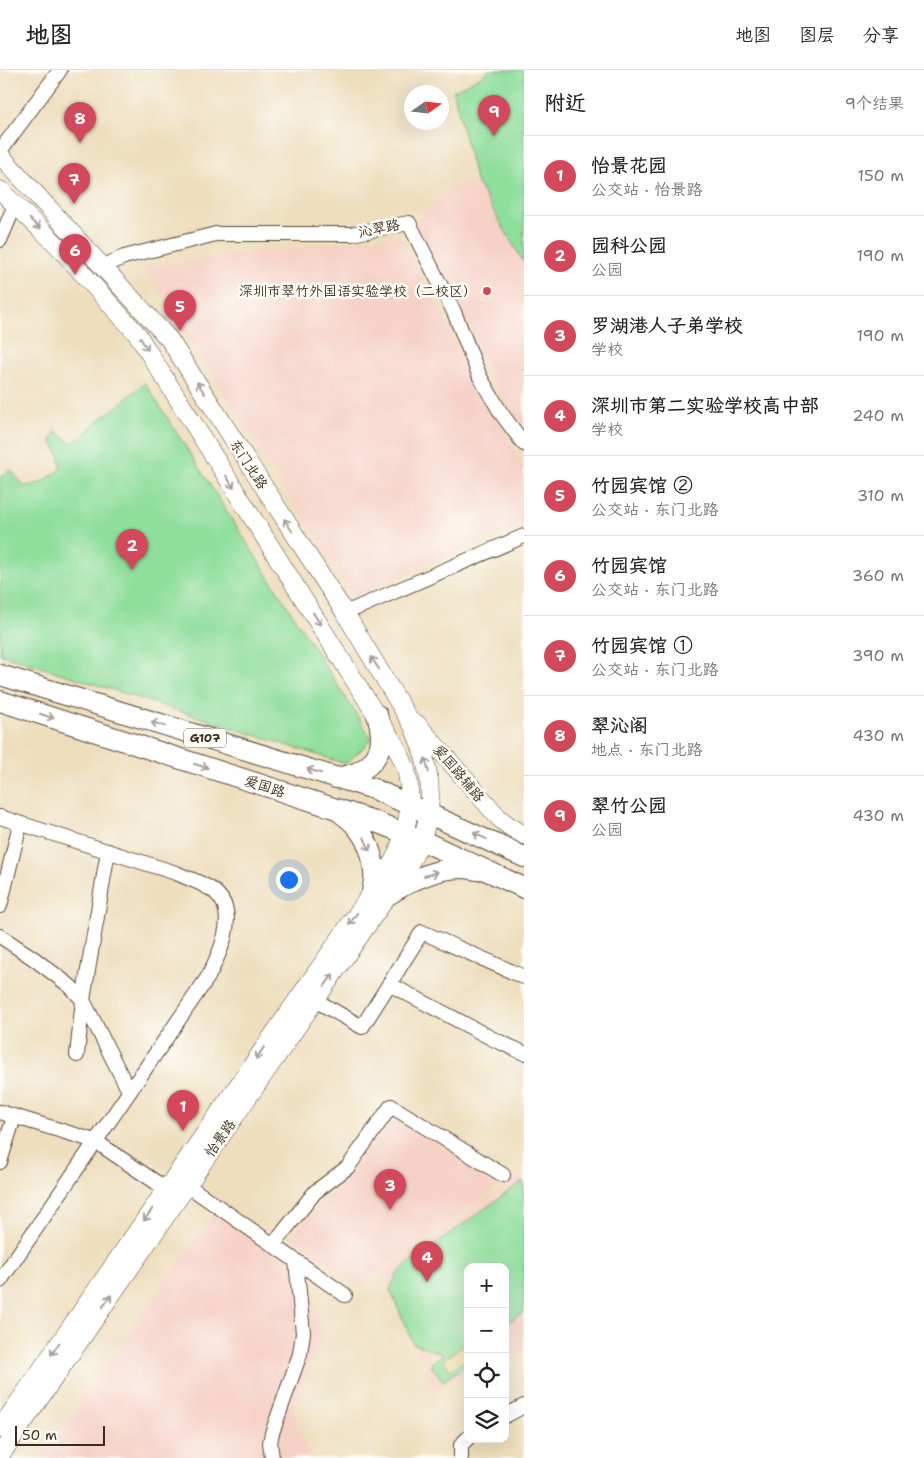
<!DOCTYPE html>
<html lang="zh">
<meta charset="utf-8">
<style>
:root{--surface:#fff;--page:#f6f6f6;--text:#222;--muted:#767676;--line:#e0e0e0;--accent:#d1495b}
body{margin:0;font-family:"Shantell Sans","LXGW WenKai TC",sans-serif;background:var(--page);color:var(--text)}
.controls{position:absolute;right:15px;bottom:15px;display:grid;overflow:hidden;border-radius:10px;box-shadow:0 5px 20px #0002}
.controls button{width:45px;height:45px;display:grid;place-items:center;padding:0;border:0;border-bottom:1px solid var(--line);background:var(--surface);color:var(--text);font:25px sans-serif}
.compass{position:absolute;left:404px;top:15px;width:45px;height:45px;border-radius:50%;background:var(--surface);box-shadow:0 5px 20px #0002;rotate:76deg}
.scale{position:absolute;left:15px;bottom:12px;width:90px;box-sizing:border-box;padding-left:5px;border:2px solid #3b2a1e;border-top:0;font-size:14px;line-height:18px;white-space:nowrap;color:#3b2a1e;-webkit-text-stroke:4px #fdfcf7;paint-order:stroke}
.you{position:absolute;left:288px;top:809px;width:18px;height:18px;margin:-12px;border:4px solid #fff;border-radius:50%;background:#1a73e8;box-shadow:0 0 0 8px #1a73e833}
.badge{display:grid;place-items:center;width:32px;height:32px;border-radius:50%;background:var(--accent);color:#fff;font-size:16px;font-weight:700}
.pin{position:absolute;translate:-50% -41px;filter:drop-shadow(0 1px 2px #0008)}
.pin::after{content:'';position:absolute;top:26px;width:18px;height:15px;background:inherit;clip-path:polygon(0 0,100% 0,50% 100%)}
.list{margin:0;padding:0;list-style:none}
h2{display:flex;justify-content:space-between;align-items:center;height:65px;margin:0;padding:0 20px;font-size:21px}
h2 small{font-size:16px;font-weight:400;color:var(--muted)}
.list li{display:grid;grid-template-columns:32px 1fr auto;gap:15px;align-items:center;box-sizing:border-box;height:80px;padding:0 20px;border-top:1px solid var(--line)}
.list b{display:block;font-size:19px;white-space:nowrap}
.list p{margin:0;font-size:16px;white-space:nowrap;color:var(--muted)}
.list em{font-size:16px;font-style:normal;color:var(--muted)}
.icon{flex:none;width:28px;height:28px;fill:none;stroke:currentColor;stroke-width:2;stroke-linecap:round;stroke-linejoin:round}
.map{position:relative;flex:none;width:524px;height:1388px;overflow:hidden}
header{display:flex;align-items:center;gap:30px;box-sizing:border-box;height:70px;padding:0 25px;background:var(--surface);border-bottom:1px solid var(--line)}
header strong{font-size:24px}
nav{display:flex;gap:28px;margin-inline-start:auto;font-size:18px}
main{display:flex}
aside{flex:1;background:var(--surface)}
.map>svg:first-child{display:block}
.built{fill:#f6d1c6}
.green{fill:#90de9c;stroke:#66845d}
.sand{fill:#eeda9e;stroke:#94825e}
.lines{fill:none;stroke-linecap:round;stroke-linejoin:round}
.minor-casing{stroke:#564536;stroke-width:16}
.major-casing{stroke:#564536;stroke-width:19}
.highway-casing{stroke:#564536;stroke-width:22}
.minor{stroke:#fff;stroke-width:14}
.major{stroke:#fff;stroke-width:18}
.highway{stroke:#fff;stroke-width:20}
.oneway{stroke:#a79f9a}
.poi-dot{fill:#d1495b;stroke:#fdfcf7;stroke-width:2}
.labels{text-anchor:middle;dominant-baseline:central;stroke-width:5;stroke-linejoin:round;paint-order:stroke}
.shield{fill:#fdfcf7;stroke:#75695f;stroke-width:1}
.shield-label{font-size:12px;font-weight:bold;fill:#3b2a1e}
.street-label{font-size:14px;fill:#3b2a1e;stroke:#fdfcf7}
.poi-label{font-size:14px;fill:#3b2a1e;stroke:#fdfcf7;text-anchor:end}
</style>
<header>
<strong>地图</strong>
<nav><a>地图</a><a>图层</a><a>分享</a></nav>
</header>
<main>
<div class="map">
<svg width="524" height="1388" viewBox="0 0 524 1388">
<rect width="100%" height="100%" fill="#fdfcf7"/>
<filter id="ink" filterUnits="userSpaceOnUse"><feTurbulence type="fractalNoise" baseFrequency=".02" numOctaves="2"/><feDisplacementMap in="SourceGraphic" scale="10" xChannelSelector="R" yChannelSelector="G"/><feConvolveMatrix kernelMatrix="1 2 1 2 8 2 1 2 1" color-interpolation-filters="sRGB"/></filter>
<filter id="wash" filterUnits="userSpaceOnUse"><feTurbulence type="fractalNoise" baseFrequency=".0096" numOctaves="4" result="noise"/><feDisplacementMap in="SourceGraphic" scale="20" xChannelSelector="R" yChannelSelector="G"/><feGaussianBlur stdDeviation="1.12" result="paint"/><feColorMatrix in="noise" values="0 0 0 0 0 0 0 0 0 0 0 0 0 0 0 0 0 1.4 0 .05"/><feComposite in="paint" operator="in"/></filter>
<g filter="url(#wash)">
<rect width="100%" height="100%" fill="#eedebd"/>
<path class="built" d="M476,111L524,193V354L521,355L489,304L465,248L416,153L444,120Z
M399,165L524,399V453L354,527L143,196Z
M392,1044L502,1113L360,1217L290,1167L346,1108Z
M524,1103V1281L505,1289V1197H468V1305L434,1320L382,1203Z
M214,1144L310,1206L321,1270L293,1339L310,1388H39Z"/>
<path class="green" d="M489,0H524V193L476,111L453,21L480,7Z
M145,313L372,669L346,694L0,584V407L11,400L24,416L41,413L61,399L59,385L51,371L56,361L71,373L82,367L92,356Z
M523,1111L524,1113V1242L505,1254V1197H468V1294L443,1311L430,1294L443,1284L413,1273L390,1220L396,1206L405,1196Z"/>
<path class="sand" d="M463,1276L468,1283V1288L450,1300L443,1290Z"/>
</g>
<g filter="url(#ink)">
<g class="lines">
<defs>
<path id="minor" d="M0,81L60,0
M0,170L15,135
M104,196L124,187L216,164H351L409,153L454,242L480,307L501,343L524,374
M345,543L524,466
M0,747L176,803C189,809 207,814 217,824C239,845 219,885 208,907L0,1211
M0,836L20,754
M0,866L33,888L70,916L83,930L129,1021
M389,914L493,969L524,983
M315,930L362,957L422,862L524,907
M77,985L83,930L108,781
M0,1042L95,1071L166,1119
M0,1092L14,1047
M187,1115L345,1225
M273,1175L315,1122L348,1097L391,1036L503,1105
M505,1346L524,1336
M272,1388L270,1373L272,1363L300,1284L303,1263L296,1191
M461,1388V1375L468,1368"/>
<path id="major" d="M0,85L169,269L345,543L413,656C435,707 438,747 408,796L0,1386
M0,120L57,175L137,264L395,675C400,684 405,693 407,704C414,733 406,766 393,792L0,1359
M417,654L499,748L509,756L524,765"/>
<path id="highway" d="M0,605L374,719L524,787
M0,631L371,750L421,770L524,818
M336,708C373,703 389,681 377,645
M341,743C361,756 373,778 374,802C375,809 373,816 372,822
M388,825C413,809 446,792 477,800"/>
</defs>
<use href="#minor" class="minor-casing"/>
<use href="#major" class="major-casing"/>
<use href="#highway" class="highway-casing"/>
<use href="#minor" class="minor"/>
<use href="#major" class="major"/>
<use href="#highway" class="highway"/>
</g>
<defs><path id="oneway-shaft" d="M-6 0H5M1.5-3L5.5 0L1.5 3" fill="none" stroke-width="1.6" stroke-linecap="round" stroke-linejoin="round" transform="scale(1.25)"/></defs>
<g class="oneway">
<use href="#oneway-shaft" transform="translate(35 154) rotate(44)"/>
<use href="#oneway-shaft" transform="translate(144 274) rotate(58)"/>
<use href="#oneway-shaft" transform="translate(201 318) rotate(-123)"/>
<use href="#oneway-shaft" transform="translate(230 412) rotate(58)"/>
<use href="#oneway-shaft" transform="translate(288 455) rotate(-123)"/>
<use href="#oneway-shaft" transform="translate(317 549) rotate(58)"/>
<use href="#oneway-shaft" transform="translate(375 593) rotate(-122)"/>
<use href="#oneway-shaft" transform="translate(47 646) rotate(18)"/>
<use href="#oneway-shaft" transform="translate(158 654) rotate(-163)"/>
<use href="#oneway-shaft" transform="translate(427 695) rotate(-104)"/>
<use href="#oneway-shaft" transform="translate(201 696) rotate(18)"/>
<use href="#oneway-shaft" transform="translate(314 701) rotate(-163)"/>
<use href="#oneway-shaft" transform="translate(480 766) rotate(-155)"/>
<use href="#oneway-shaft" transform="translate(367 774) rotate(66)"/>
<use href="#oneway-shaft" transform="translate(431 804) rotate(-17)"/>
<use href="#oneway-shaft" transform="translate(353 849) rotate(125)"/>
<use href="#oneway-shaft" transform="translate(329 910) rotate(-55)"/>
<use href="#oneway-shaft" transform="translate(260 983) rotate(125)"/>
<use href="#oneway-shaft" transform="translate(148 1145) rotate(125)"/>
<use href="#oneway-shaft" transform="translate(107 1231) rotate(-55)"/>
<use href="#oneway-shaft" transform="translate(55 1279) rotate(125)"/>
</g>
</g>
<circle class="poi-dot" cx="487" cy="221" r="5"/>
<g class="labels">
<rect class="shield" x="184" y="658.5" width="42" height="19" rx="4"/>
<g class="shield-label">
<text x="205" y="668">G107</text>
</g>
<g class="street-label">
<text transform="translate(379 158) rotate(-11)">沁翠路</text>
<text transform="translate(249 394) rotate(57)">东门北路</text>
<text transform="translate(459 703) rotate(50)">爱国路辅路</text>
<text transform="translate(265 716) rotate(18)">爱国路</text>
<text transform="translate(220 1068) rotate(-55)">怡景路</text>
</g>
<g class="poi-label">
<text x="477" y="221">深圳市翠竹外国语实验学校（二校区）</text>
</g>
</g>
</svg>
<div class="controls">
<button>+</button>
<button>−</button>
<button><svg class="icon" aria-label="locate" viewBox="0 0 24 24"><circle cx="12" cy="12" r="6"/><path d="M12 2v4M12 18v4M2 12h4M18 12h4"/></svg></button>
<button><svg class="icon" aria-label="layers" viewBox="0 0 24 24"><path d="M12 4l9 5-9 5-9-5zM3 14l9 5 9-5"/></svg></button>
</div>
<svg class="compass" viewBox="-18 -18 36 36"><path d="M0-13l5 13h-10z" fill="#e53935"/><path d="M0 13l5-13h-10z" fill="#767676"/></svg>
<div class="scale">50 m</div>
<div class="you"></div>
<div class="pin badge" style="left:183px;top:1061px">1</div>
<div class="pin badge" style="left:132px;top:500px">2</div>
<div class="pin badge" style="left:390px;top:1140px">3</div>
<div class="pin badge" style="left:427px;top:1212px">4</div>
<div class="pin badge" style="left:180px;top:261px">5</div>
<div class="pin badge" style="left:75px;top:205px">6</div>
<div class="pin badge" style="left:74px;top:134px">7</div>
<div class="pin badge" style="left:80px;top:73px">8</div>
<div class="pin badge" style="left:494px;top:66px">9</div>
</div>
<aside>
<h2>附近<small>9个结果</small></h2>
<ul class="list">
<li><span class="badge">1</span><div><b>怡景花园</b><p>公交站 · 怡景路</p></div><em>150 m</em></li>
<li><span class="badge">2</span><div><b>园科公园</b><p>公园</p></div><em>190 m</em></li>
<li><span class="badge">3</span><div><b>罗湖港人子弟学校</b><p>学校</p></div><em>190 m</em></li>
<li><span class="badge">4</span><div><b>深圳市第二实验学校高中部</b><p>学校</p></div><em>240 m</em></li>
<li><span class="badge">5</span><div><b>竹园宾馆 ②</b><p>公交站 · 东门北路</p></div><em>310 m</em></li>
<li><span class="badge">6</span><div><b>竹园宾馆</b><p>公交站 · 东门北路</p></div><em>360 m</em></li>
<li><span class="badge">7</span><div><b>竹园宾馆 ①</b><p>公交站 · 东门北路</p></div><em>390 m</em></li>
<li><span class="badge">8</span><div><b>翠沁阁</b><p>地点 · 东门北路</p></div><em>430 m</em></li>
<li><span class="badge">9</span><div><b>翠竹公园</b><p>公园</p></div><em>430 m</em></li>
</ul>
</aside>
</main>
